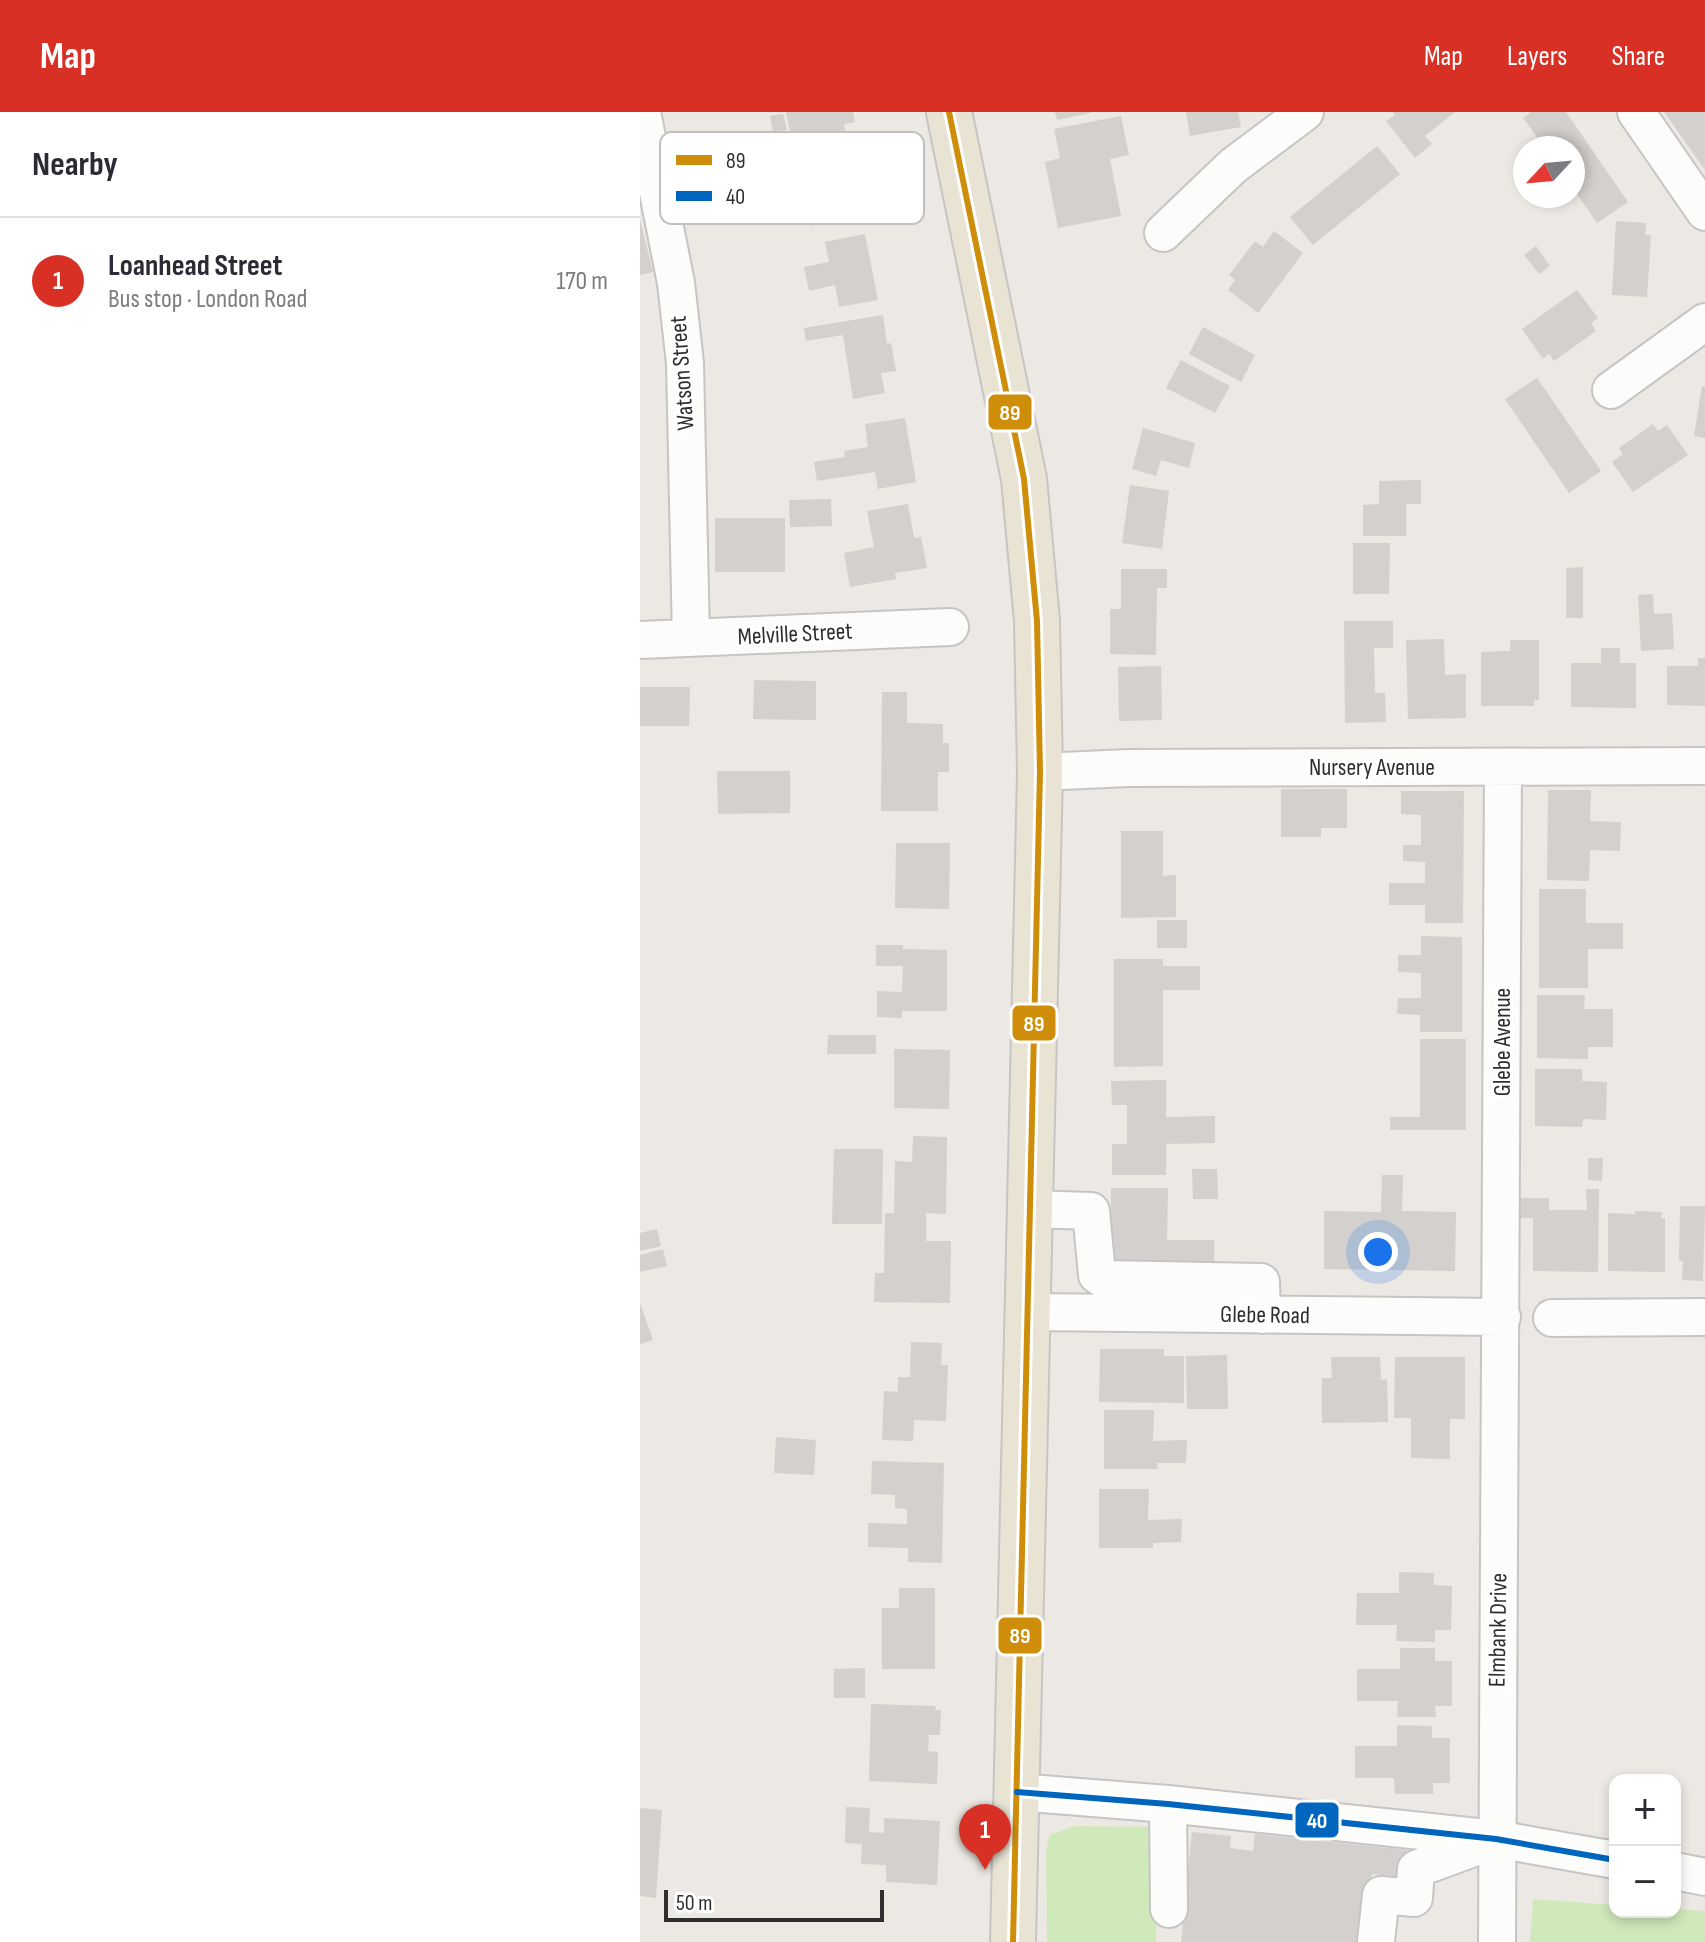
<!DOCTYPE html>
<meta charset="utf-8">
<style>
:root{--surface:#fff;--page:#f2f2f3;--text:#2b2b33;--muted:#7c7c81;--line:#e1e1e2;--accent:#d93025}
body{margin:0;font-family:"Sofia Sans Condensed",sans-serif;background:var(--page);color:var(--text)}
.controls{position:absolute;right:24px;bottom:24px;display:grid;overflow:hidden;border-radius:16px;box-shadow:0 4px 12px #0003}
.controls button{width:72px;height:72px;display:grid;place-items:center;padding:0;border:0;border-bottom:2px solid var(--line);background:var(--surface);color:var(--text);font:40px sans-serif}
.compass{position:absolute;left:873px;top:24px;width:72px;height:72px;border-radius:50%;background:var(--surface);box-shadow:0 4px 12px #0003;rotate:244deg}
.scale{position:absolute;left:24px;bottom:20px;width:220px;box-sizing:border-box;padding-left:8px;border:4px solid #2e2e2e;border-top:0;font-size:22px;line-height:28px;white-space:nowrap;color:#2e2e2e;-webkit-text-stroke:6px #fff;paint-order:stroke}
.you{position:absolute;left:738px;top:1140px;width:28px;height:28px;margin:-20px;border:6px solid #fff;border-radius:50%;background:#1a73e8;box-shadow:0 0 0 12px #1a73e833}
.badge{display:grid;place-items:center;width:52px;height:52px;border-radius:50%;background:var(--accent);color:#fff;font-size:26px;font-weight:700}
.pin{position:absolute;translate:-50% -66px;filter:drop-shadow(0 2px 4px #0008)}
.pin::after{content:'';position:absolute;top:42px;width:28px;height:24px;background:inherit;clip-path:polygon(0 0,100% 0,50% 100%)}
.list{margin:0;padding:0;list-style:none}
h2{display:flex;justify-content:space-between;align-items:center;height:104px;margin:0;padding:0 32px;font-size:34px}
h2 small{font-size:26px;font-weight:400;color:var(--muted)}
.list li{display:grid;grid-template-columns:52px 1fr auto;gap:24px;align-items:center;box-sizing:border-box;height:128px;padding:0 32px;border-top:2px solid var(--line)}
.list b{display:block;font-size:30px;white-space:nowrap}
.list p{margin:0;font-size:26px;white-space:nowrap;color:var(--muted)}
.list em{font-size:26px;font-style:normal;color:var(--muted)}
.map{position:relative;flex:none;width:1065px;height:1830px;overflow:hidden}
header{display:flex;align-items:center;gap:48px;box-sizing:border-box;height:112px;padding:0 40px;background:var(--accent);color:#fff}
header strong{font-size:38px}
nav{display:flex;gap:44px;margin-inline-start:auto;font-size:28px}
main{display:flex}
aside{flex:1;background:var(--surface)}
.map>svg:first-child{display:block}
.green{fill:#cfe9bb}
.building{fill:#d3d0cd}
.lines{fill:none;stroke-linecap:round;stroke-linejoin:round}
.minor-casing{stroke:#c6c5c5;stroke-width:40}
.major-casing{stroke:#c6c5c4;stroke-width:48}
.minor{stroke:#fcfcfb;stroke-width:36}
.major{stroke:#e9e3d4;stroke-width:44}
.bus-1-casing{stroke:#fff;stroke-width:12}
.bus-2-casing{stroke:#fff;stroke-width:12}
.bus-1{stroke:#cf8e09;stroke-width:6}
.bus-2{stroke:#0065bd;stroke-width:6}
.labels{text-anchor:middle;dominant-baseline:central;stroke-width:6;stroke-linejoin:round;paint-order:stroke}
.street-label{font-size:24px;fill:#2e2e2e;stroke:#fff}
.key{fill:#fff;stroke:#c0c0c0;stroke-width:2}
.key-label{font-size:22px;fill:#2e2e2e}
.line-badge{stroke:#fff;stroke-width:3}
.badge-label{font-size:22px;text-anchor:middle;font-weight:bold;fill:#fff}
</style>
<header>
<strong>Map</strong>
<nav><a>Map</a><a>Layers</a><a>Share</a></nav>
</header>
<main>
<aside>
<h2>Nearby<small></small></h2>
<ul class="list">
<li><span class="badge">1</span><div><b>Loanhead Street</b><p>Bus stop · London Road</p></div><em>170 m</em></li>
</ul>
</aside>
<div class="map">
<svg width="1065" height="1830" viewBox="0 0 1065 1830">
<rect width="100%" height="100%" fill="#ece8e4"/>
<path class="green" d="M435,1714L518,1715L516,1830H407L406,1739L410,1723Z
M893,1787L975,1793V1800H1035V1797L1065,1799V1830H890Z"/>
<path class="building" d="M146,0H213L215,10L204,12L219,81L229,79L234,101L170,114Z
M415,0H451V1L417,8Z
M546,0H598L601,15L550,24Z
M752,0H815L785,24L792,32L775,46L746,9L755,3Z
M891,0H926L988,90L957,111L933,76V36H905L883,6Z
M1024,0H1065V58Z
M143,2L147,18L133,20L130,4Z
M481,4L489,43L470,47L481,104L418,116L405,50L420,46L414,17Z
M737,34L760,62L673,133L650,105Z
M0,107L13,160L0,163Z
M976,109L1006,111L1005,123H1011L1007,185L972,183Z
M634,119L663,141L618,201L588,178L595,168L589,163L615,129L623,135Z
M225,122L238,188L199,195L195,173L169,179L164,155L189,150L185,130Z
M896,134L910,154L899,162L884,143Z
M937,178L958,206L951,211L956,219L914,249L909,242L903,247L882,217Z
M243,203L247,232L251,231L256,259L241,261L245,281L213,287L203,223L166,229L164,216Z
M563,215L615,243L601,270L549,242Z
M541,248L590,274L575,301L526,276Z
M897,266L961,359L929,381L865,287Z
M1062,274L1065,275V326L1054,324Z
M265,306L276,370L238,377L235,360L177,369L174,350L205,345L204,339L228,335L225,312Z
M1013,312L1018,319L1027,313L1048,343L993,380L972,350L983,342L979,336Z
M503,316L555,331L549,356L521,348L516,364L492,357Z
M781,368V392H766V424H723V393L739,392V369Z
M490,373L529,379L522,437L482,431Z
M191,387L192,414L150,415L149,388Z
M268,392L274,426L281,425L287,456L255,461L256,467L210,475L204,441L234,435L227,399Z
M75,406H145V460H75Z
M713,431H750L749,482H713Z
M943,455V506H926V456Z
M481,457H527V476H517L516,543L470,542V497H481Z
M1013,482L1014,502L1032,501L1034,537L1001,539L998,483Z
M704,509H753V536H734L735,581H745L746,610L705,611Z
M804,527L805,563L826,562V606L768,607L766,528Z
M870,528H899V588H894V594H841V540L870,539Z
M961,536H980V551H996V596L931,595V551H961Z
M1058,546H1065V594L1027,593V554H1058Z
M521,554L522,608L479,609L478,555Z
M114,568L176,569V608L113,607Z
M0,575H50L49,614H0Z
M242,580H267V611L303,612V631H309V660H298V699H241Z
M77,659H150V701L78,702Z
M641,677H707V716H681V725H641Z
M908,678H951L950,709L981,710L980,739L950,738L949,769L907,768Z
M761,679H824L823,811H785V793H749V771H785V750L763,749V733H781V703L761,702Z
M481,719H523V764L536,763V805L481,806Z
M256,731H310L309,797L255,796Z
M899,777H946V811H983V837H948V876H899Z
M517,808H547V836H517Z
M781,824L822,825V920H780V903L757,902L758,886H781V861L758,860V843H781Z
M236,833H263V837L307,838V899H262V906L237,905V879L262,880L263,854H236Z
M474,847H523V854H560V878H523V954L474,955Z
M897,883H945L944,897H973V935H948V947L897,946Z
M188,923H236V942H187Z
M780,927H826V1018H750V1005H780Z
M254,937L310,938L309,997L254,996Z
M895,957H942V969L967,970L966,1008L943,1007L942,1015L895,1014Z
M526,968V1005L575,1004V1031L526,1032V1063H472V1032H487V993H472L471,969Z
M273,1024L307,1025L306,1102L286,1101V1129H311L310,1191L234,1190L235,1161H244L245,1101H254L255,1049L272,1050Z
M194,1037H243L242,1112H192Z
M948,1046H963L962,1069L948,1068Z
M552,1057H577L578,1087H553Z
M742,1063H763L762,1099L816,1100L815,1159L684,1157V1099L741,1100Z
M471,1076H528L527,1128H574V1156H471Z
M946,1077H959L958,1160L893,1159V1106H875V1086H909V1098H947Z
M1040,1094H1065L1063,1169L1042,1168L1043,1149H1039Z
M995,1099L1022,1100L1021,1106H1025V1160L968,1159V1101L995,1102Z
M17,1117L21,1134L0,1139V1121Z
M23,1137L27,1154L0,1160V1143Z
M0,1191L13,1228L0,1232Z
M271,1230L302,1231L301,1253H308L306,1309L274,1308L273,1329L242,1328L244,1279L258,1280V1265H270Z
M460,1237H524V1244H544V1291L459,1290Z
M587,1243L588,1297H547L546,1244Z
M691,1245H740L741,1268L747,1267L748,1310L682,1311V1266H692Z
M755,1245H825V1307H810V1347L771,1346V1306H754Z
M464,1298H514L513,1329L547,1328L546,1351H517L518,1357H464Z
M136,1325L176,1328L174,1363L134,1361Z
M232,1349L304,1351L302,1451L268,1450V1436L228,1435V1411L267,1412V1397L255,1396V1383L231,1382Z
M459,1377H509L508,1408L542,1407L541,1430L513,1431V1436H459Z
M759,1460L794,1461V1473L812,1474L811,1518H795V1530L756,1529L757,1513H716L717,1481H759Z
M259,1476H295V1557H242V1496H259Z
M760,1536H795V1549H812V1594H795L796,1605H757L758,1589H717V1557H760Z
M225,1556V1586H194V1557Z
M231,1592L296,1594L295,1598H301L300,1623H289L288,1639L298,1640L297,1672L229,1669Z
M757,1613L792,1614V1626H810V1671H793V1682H755L754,1666H715V1634H757Z
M206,1695L230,1696L229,1720L244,1721V1706L300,1709L297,1773L246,1770V1753L221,1752L222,1732L205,1731Z
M0,1696L22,1698L16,1786L0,1784Z
M552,1720L591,1724L590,1736L613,1739L615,1722L767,1738L764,1765L732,1762L725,1830H541Z"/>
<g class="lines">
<defs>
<path id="minor" d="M2,0L36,171L45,251L51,526
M996,0L1065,100
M523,121L593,54L665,0
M971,278L1065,210
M0,528L310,515
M400,660L488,656L1065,654
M390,1097L451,1099L457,1163L463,1167L621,1170L622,1203
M388,1200L862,1205
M912,1206L1065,1205
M377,1680L528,1692L856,1727L975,1748
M528,1692L529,1797
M1035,1759L1065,1765
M736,1830L741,1783L774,1786L776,1757L847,1731
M857,1830L863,655"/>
<path id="major" d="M309,0L384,367L397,509L400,660L373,1830"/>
</defs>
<use href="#minor" class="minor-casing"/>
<use href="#major" class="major-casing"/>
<use href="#minor" class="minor"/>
<use href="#major" class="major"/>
<defs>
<path id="bus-1" d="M309,0L384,367L397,509L400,660L373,1830"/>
<path id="bus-2" d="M377,1680L528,1692L856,1727L975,1748"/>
</defs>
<use href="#bus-1" class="bus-1-casing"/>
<use href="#bus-2" class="bus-2-casing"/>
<use href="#bus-1" class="bus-1"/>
<use href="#bus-2" class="bus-2"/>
</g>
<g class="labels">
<g class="street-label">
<text transform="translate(42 261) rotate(-94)">Watson Street</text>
<text transform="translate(155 522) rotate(-3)">Melville Street</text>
<text x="732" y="655">Nursery Avenue</text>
<text transform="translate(862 930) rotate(-90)">Glebe Avenue</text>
<text transform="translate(625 1203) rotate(1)">Glebe Road</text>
<text transform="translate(858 1518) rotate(-89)">Elmbank Drive</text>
</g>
</g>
<rect x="20" y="20" width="264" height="92" rx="12" class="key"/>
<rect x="36" y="43" width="36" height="10" fill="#cf8e09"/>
<rect x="36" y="79" width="36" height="10" fill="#0065bd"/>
<g class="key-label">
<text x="86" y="56">89</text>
<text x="86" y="92">40</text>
</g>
<g class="line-badge">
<rect x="347" y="281" width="46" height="38" rx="8" fill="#cf8e09"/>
<rect x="371" y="892" width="46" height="38" rx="8" fill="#cf8e09"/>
<rect x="357" y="1504" width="46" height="39" rx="8" fill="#cf8e09"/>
<rect x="654" y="1689" width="46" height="38" rx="8" fill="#0065bd"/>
</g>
<g class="badge-label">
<text x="370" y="308">89</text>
<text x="394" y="919">89</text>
<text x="380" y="1531">89</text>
<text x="677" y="1716">40</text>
</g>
</svg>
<div class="controls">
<button>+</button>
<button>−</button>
</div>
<svg class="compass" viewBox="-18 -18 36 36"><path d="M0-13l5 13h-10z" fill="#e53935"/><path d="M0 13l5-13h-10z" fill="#7c7c81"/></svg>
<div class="scale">50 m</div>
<div class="you"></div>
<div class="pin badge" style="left:345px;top:1758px">1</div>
</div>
</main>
